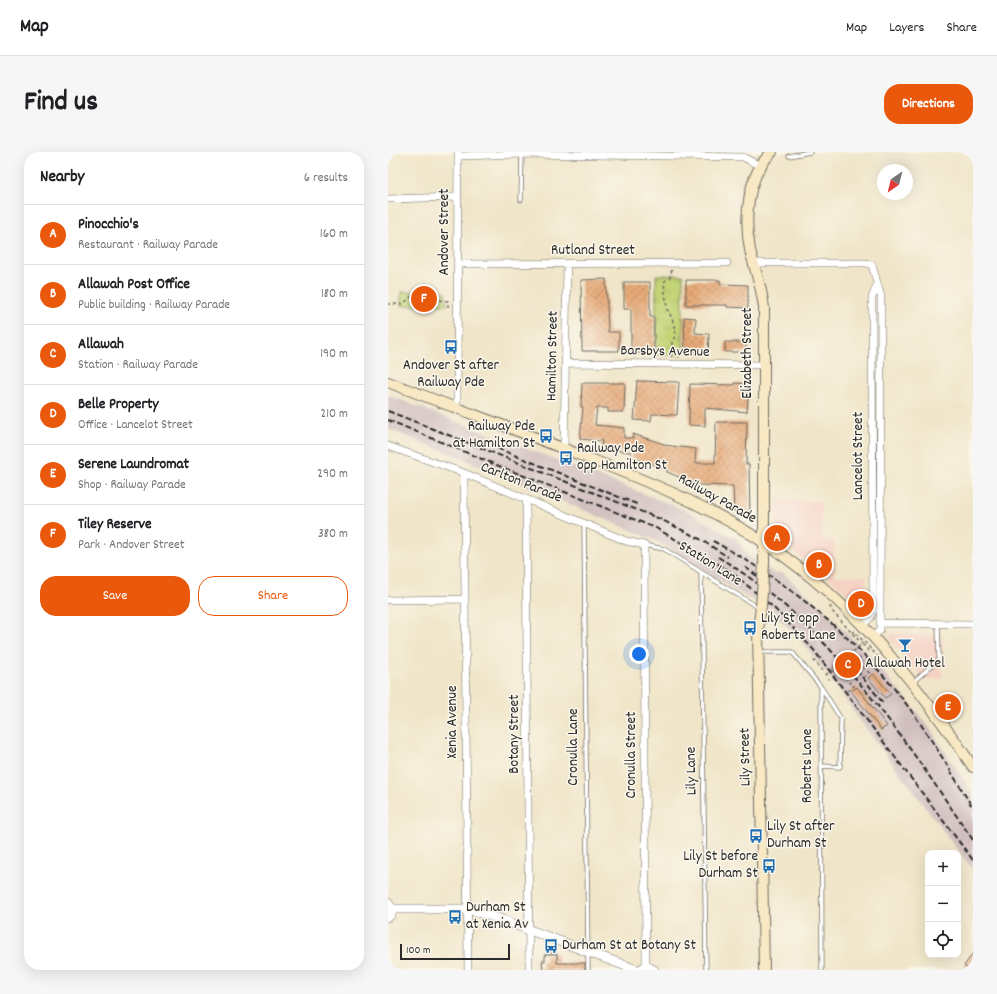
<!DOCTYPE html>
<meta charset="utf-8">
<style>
:root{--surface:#fff;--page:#f6f6f6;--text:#202124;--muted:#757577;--line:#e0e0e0;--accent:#ea580c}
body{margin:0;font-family:Dekko,sans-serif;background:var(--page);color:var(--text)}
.controls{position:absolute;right:12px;bottom:12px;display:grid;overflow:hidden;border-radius:8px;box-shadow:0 4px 16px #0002}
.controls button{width:36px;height:36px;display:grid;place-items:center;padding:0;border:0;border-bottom:1px solid var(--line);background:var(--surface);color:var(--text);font:20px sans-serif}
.compass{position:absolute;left:489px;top:12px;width:36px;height:36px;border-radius:50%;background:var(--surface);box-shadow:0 4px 16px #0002;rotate:215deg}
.scale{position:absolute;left:12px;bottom:10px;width:110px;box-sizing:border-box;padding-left:4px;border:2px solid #2b2b2b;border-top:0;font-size:11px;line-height:14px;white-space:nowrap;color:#2b2b2b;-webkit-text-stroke:3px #fbf7ec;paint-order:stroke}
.you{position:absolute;left:251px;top:502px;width:14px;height:14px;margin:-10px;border:3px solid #fff;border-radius:50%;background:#1a73e8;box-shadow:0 0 0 6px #1a73e833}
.badge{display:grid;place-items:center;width:26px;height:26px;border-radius:50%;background:var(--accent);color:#fff;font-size:13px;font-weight:700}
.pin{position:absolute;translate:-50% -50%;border:2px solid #fff;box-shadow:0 1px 4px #0006}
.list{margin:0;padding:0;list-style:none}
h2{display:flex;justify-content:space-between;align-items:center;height:52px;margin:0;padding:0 16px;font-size:17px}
h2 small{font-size:13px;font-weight:400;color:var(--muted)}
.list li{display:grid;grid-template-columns:26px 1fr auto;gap:12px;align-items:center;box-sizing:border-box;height:60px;padding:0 16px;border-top:1px solid var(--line)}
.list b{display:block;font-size:15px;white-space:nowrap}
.list p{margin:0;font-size:13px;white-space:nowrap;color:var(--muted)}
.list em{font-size:13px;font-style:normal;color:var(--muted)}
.actions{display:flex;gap:8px;padding:12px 16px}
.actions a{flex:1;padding:9px 0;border:1px solid var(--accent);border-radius:16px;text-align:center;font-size:14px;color:var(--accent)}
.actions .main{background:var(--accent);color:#fff}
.icon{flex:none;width:22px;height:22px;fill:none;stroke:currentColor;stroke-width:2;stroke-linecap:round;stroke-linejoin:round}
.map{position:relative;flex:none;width:585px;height:818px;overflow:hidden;border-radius:16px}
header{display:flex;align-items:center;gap:24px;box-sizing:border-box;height:56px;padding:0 20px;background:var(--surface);border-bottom:1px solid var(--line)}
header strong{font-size:19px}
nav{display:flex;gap:22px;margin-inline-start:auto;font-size:14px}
.intro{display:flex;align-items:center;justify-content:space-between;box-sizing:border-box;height:96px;padding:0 24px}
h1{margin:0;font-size:28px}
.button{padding:10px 18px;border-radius:16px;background:var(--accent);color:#fff;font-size:14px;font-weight:700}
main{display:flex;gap:24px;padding:0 24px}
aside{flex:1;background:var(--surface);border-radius:16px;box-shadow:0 4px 16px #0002}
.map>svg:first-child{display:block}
.built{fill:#f6d2c5}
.industrial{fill:#d1bfbf}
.park{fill:url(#park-tufts);stroke:#768050}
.building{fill:url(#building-cross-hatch)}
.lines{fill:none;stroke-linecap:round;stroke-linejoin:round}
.service-casing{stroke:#706c62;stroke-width:5}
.minor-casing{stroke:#706c62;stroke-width:8}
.tertiary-casing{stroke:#706c62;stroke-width:10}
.secondary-casing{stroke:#706c62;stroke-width:12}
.path{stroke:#706c62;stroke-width:1.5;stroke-dasharray:3 3;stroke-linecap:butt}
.service{stroke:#fff;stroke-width:3.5}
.minor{stroke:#fff;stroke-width:7}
.tertiary{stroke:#fff;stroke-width:9}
.secondary{stroke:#f8e8c3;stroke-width:10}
.rail{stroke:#2b2b2b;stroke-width:2;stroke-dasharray:6 3;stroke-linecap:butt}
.secondary-bridge-casing{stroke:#706c62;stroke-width:12;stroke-linecap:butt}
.path-bridge{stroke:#706c62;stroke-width:1.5;stroke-dasharray:3 3;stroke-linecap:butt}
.secondary-bridge{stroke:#f8e8c3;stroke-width:10}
.labels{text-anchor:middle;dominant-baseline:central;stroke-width:3;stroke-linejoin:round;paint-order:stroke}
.street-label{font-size:15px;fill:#2b2b2b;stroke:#fbf7ec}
.poi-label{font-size:15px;fill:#2b2b2b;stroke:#fbf7ec;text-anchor:start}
</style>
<header>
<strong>Map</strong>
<nav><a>Map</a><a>Layers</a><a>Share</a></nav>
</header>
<div class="intro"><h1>Find us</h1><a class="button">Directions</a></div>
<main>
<aside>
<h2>Nearby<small>6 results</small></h2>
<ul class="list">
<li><span class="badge">A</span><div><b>Pinocchio's</b><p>Restaurant · Railway Parade</p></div><em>160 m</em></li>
<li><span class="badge">B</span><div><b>Allawah Post Office</b><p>Public building · Railway Parade</p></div><em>180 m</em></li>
<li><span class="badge">C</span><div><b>Allawah</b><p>Station · Railway Parade</p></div><em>190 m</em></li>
<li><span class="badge">D</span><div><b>Belle Property</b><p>Office · Lancelot Street</p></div><em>210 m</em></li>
<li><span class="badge">E</span><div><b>Serene Laundromat</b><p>Shop · Railway Parade</p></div><em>290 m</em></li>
<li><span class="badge">F</span><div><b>Tiley Reserve</b><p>Park · Andover Street</p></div><em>380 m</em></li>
</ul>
<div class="actions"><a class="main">Save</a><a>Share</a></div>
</aside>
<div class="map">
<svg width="585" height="818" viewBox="0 0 585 818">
<defs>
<pattern id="park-tufts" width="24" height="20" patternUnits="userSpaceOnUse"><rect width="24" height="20" fill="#c2d476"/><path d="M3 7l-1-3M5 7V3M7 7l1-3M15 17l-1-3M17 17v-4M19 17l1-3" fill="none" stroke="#a7b666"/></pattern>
<pattern id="building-cross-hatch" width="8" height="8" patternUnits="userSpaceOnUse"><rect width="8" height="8" fill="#e7aa78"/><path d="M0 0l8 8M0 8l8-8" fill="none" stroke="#c69268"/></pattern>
</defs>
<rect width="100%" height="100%" fill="#fbf7ec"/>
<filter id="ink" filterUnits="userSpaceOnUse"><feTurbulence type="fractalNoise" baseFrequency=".025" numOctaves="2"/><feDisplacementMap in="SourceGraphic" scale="8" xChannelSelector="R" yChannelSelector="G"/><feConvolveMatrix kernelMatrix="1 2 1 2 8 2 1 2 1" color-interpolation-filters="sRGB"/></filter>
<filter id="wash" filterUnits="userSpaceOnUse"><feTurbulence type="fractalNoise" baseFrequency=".012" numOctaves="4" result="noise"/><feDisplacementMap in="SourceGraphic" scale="16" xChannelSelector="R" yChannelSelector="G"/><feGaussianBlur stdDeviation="0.9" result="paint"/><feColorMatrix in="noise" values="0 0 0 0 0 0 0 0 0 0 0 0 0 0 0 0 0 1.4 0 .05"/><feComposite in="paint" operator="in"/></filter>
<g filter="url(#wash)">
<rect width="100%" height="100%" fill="#f0e5c8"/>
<path class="built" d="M388,349H433L434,388L446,389L447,424H478V456L476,457L445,429L388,386Z
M503,482L554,484V526L537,528L501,487Z"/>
<path class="industrial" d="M0,243L295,357L348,387L361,404L386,421H395L434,456L481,503L539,572L585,642V718L468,563L450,536L415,491L380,456L355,443L271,390L66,303L0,277Z"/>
<path class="park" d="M268,123H295V203H268Z
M13,140H58L59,153L13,154Z"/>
<g id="blocks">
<path class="building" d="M218,127L220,180H231V199H194L193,128Z
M298,128H332V132L360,133V156L339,155V153H298Z
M236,130H262V165H266V201H243V157H236Z
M296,165L308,166L307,181L321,182L320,203L310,202V199H297Z
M337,190H358V200H337Z
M249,229L291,230L289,263L264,262L263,269L246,268Z
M194,231H237L236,260H220V256H209L207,273L236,276V286H245V282L276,292V293L308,297L307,311H327L328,270H359L358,312H361L362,367L346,359L345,334L310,333L279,320V318L243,305V300L213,297L214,289L192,287L195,255H193Z
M346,231L361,232L359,260L317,256V274L301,273L302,232L346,233Z
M463,499L473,510L454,526L445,515Z
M485,522L503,542L497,546L480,526Z
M469,535L499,574L493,578L463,539Z
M585,801V818H582L576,814Z
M157,802H169V811H197V818H155L154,809H157Z"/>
</g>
</g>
<g filter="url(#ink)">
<use href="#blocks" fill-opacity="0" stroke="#706c62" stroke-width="1"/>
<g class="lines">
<defs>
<path id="service" d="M401,4L422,0
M133,48L134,1
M196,371L200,818
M256,393L276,397L371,456
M313,420L318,818
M372,500H404L433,535L453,567L452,615L433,614
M525,530L551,507L550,472
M433,535L434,818"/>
<path id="minor" d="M70,4L134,2L355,5L372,14
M0,47L70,45
M366,111H478L484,113L493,145L492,471
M70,112L339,111
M178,211L376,213
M69,257L70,0
M0,294L76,321L238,389L256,393L258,814
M176,296L179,112
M76,321L80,818
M138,347L141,818
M0,448L77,447
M475,473L483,465L485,459L484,146L489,132
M485,485L492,478V471L585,472"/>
<path id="tertiary" d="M0,751L4,757L3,762L0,765
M4,757H80L112,767L249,818
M252,818L258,814L266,818"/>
<path id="secondary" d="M0,230C64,255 129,278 192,303C267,332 337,360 401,408C476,464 533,538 585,615
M376,412V156C374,136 367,118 362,98C356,66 359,23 384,0
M373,454L370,479L376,818"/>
</defs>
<use href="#service" class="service-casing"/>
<use href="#minor" class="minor-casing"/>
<use href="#tertiary" class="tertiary-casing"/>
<use href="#secondary" class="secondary-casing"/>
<path class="path" d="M0,152H15L23,145L60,149V155
M283,205L284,191L288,182L284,166L279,157L276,130L282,125L284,117
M442,454L444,459L474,492
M464,481L466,479L493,508
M479,497L481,500L483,498
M466,505L470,508
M425,510L427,509L441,527L440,528
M471,510L481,521
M466,512L474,504
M449,516L465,535
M445,520L454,512
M476,525L486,516
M460,539L469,531
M162,797L163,802"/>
<use href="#service" class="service"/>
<use href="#minor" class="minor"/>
<use href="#tertiary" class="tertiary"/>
<use href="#secondary" class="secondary"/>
<path class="rail" d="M0,259L272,367L312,387L340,405
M0,268L106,312L268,376L342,419L385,455L425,497L585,708
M101,293L251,353
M325,389C395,427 458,477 509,540C538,576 561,617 585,656
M330,405C442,472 513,583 585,688
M357,415L380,432
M457,504L496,552"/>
<defs>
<path id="secondary-bridge" d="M373,454L376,412"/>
</defs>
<use href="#secondary-bridge" class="secondary-bridge-casing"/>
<path class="path-bridge" d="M451,512L459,520
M438,523L474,492L479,497
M455,524L471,510L466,505"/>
<use href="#secondary-bridge" class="secondary-bridge"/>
</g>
</g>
<defs>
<symbol id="bus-bare" viewBox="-9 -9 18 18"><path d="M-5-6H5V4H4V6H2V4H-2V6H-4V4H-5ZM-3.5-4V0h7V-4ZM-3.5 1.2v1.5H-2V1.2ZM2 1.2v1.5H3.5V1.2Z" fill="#1f6fb2" stroke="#fbf7ec" stroke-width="2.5" paint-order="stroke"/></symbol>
<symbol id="bar-bare" viewBox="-9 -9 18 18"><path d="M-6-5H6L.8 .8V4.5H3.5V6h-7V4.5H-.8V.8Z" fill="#1f6fb2" stroke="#fbf7ec" stroke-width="2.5" paint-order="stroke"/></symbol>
</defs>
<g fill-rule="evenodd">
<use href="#bus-bare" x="53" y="185" width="20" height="20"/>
<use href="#bus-bare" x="148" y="274" width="20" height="20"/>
<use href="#bus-bare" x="168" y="296" width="20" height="20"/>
<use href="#bus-bare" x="352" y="466" width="20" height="20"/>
<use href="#bar-bare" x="507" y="483" width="20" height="20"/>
<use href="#bus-bare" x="358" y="674" width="20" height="20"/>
<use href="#bus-bare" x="371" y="704" width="20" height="20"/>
<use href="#bus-bare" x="57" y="755" width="20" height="20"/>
<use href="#bus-bare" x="153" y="784" width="20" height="20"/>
</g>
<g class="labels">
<g class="street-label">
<text transform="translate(57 80) rotate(-90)">Andover Street</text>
<text x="205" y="99">Rutland Street</text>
<text transform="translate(277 200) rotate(1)">Barsbys Avenue</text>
<text transform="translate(360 201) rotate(-90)">Elizabeth Street</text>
<text transform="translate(165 204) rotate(-89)">Hamilton Street</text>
<text transform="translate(471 304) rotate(-90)">Lancelot Street</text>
<text transform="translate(133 331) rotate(22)">Carlton Parade</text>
<text transform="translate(329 347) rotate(29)">Railway Parade</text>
<text transform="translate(322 412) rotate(32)">Station Lane</text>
<text transform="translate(65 570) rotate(-90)">Xenia Avenue</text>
<text transform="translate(127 582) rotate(-90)">Botany Street</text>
<text transform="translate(186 595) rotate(-90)">Cronulla Lane</text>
<text transform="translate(244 603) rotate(-90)">Cronulla Street</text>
<text transform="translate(358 605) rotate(-91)">Lily Street</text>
<text transform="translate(420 614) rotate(-90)">Roberts Lane</text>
<text transform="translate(304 619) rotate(-91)">Lily Lane</text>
</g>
<g class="poi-label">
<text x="63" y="214" text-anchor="middle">Andover St after<tspan x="63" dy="17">Railway Pde</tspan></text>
<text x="147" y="275" text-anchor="end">Railway Pde<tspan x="147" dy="17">at Hamilton St</tspan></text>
<text x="189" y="297">Railway Pde<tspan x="189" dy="17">opp Hamilton St</tspan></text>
<text x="373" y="467">Lily St opp<tspan x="373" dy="17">Roberts Lane</tspan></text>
<text x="517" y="512" text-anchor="middle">Allawah Hotel</text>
<text x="379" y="675">Lily St after<tspan x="379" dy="17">Durham St</tspan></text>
<text x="370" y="705" text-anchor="end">Lily St before<tspan x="370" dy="17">Durham St</tspan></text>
<text x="78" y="756">Durham St<tspan x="78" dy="17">at Xenia Av</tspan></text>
<text x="174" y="794">Durham St at Botany St</text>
</g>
</g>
</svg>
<div class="controls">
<button>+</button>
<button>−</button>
<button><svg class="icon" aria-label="locate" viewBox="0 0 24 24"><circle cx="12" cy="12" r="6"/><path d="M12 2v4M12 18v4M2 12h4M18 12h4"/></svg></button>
</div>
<svg class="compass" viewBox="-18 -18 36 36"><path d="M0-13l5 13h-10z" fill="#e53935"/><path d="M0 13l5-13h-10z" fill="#757577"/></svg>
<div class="scale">100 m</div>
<div class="you"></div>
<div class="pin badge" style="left:389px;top:386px">A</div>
<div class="pin badge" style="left:431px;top:413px">B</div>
<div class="pin badge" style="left:460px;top:513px">C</div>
<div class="pin badge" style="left:473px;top:452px">D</div>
<div class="pin badge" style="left:560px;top:555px">E</div>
<div class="pin badge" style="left:36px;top:147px">F</div>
</div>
</main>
